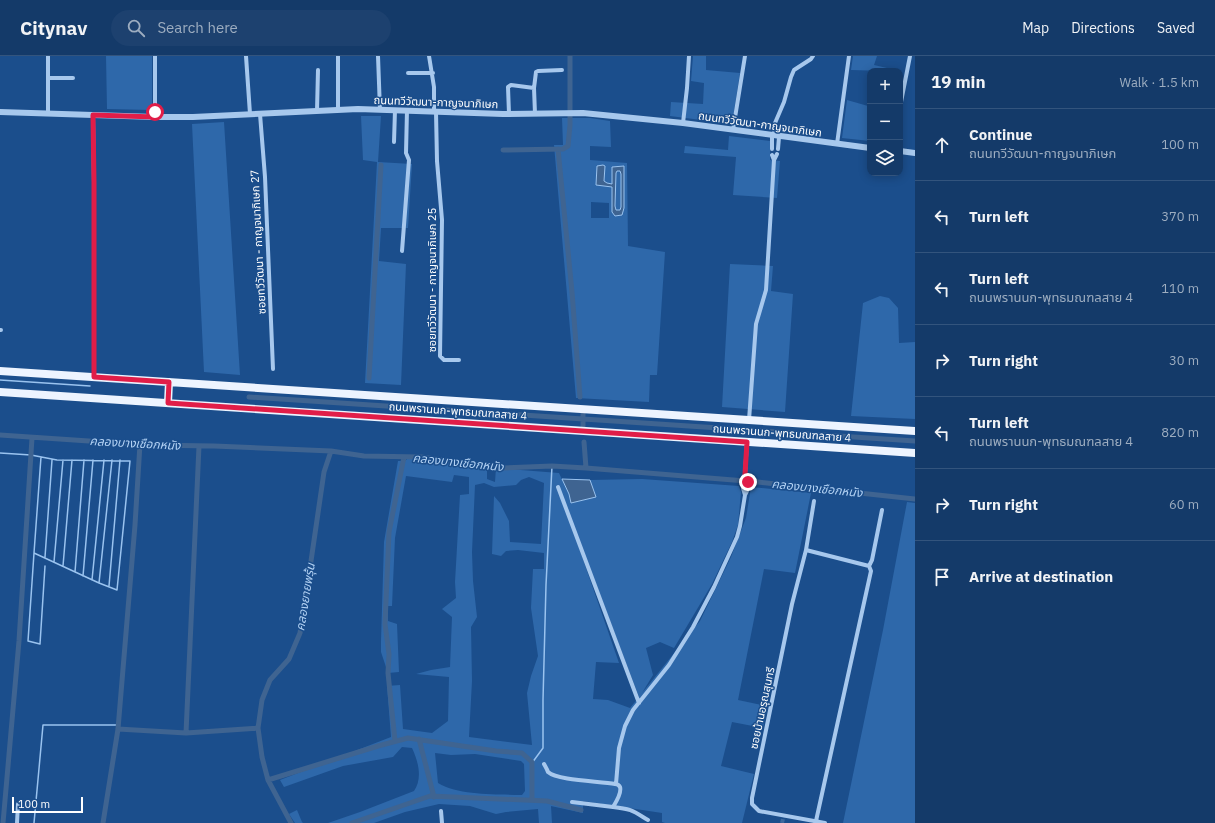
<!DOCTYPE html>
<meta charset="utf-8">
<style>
:root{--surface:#143a69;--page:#1d416f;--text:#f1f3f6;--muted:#9dadc0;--line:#33547d}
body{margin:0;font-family:"IBM Plex Sans","Noto Sans Thai",sans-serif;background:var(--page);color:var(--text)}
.controls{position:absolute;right:12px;top:12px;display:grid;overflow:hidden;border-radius:8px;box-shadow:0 2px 10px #0003}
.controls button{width:36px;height:36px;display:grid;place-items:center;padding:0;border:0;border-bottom:1px solid var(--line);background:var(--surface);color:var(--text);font:20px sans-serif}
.scale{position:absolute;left:12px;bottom:10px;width:71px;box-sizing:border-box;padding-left:4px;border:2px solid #fff;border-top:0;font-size:11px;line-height:14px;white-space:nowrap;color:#fff;-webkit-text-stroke:3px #1b4e8c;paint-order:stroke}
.stop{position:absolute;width:12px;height:12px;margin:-9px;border:3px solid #e11d48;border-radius:50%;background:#fff}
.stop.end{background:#e11d48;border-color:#fff;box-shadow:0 1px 4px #0008}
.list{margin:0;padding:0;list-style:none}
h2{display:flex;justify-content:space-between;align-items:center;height:52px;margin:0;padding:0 16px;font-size:17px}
h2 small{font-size:13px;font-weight:400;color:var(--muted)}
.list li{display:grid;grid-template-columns:26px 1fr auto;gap:12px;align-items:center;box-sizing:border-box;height:72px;padding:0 16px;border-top:1px solid var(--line)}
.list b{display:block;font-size:15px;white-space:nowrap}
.list p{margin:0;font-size:13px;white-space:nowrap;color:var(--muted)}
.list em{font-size:13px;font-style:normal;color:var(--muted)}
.icon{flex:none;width:22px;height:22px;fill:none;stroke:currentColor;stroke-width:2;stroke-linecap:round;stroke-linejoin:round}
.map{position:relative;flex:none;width:915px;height:767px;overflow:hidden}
header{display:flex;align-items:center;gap:24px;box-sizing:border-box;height:56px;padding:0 20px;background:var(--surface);border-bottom:1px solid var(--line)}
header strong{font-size:19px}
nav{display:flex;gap:22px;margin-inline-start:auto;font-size:14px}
.search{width:280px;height:36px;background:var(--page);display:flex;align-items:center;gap:10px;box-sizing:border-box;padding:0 14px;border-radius:22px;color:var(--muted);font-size:15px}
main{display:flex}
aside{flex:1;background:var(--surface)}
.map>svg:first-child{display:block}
.green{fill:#2e68aa;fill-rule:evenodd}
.water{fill:#3f6491;stroke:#9ac3ef;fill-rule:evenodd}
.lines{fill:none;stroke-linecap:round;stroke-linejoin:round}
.stream{stroke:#9ac3ef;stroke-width:1.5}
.canal{stroke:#3f6491;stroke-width:5}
.minor-tunnel{stroke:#3d699d;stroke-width:4;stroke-dasharray:4 2;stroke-linecap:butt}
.minor{stroke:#a7c8ed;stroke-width:4}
.tertiary{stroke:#a7c8ed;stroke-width:6}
.primary{stroke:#edf4ff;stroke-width:8}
.route{stroke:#e11d48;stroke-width:5}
.labels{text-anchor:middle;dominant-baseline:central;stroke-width:3;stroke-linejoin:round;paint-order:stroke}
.street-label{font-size:11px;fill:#fff;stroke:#1b4e8c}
.water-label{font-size:12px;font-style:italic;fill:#b3d2f4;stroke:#1b4e8c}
</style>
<header>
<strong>Citynav</strong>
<div class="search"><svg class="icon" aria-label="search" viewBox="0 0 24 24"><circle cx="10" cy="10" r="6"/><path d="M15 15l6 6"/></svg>Search here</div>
<nav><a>Map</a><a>Directions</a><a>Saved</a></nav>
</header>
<main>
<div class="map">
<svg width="915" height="767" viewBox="0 0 915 767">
<rect width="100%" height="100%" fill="#1b4e8c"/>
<path class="green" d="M106,0H152V54L107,53Z
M693,0H706V14L740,17L732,68L670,60L671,46L703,48L704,27L691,25Z
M853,0H877L874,9L887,12L886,15L851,14Z
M870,26V85L842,82L847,44L868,50Z
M361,60H381L378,106L412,108L408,172H381L379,205L406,208L401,329L365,327L377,106L363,104Z
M562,62H590L610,65L611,91L590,90V104L627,107L628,190L665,196L657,319H650L649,346L576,342L554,89H563ZM597,110H605L604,125L607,127L612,128V111L624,110L622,159L612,156V131L596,128ZM591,146L609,147V162H591Z
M224,66L240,319L204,316L192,68Z
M729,80L770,85V104L780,105L777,142L733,139L736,101L684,97L685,90L728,94Z
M617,115H620L621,118V151L620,154H616L615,150L616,117Z
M730,208L773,210L771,235L793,238L785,356L722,351Z
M880,240L889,242L898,252L899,287L915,286V363L851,360L863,247Z
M408,402L487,412V423L495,426L496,412L559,417L569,438L571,447L596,441L590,424L642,423L739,430L741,436L738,469L732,486L712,528L674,592L660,586L646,592L653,619L642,637L700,565L731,501L746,462L751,431L811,437L795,517L764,513L738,644L767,650L763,672L732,666L721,710L754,718L742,767H665L662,766V757L583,745V757L551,750L552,767H539L538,753L506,756L496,758L470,750L439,748L405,756L374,767H328L360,756L414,735C423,722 418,705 412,692L402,691L393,701L343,710L284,731L280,724L391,681L387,630L400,629L403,673L432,677L448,665L449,621L416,618L431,614L450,611L452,561L442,553L456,542L455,526L460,439L469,438V421L454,419L452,426L406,420L395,482L392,550H388V565L397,568L399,616L388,617L381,596V585L384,486L398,405H405ZM529,421L544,427L541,488L510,486L509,465L500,447L494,440L492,498L501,500L506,495L518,494L544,497V513H533L531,552L538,600L531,620L527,637L532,689L469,681L472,625L471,571L477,561L473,525L472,496L475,429L484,427L494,431L516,429L521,424ZM577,486L594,523L639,641L630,652L608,644L593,643L596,606L619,607ZM435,697L451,699L475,698L521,705L524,708L525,735L522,739C496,738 460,740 438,727Z
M907,446L915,447V767H843L883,574Z
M297,754L302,766L303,767H295L289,758Z"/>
<path class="water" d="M603,109L605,110L604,125L607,127L612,128V111L624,110V152L622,159L615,160L612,156V131L596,129L597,110ZM617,115H620L621,118V151L620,154H616L615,150L616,117Z
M562,423L590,424L596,441L571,447L569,438Z"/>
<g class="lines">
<path class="stream" d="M0,324L90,330
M0,397L31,399L57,404L130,405L117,534L99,527L34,497L41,401
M34,497L28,585L40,588L45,510
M45,501L52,404
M54,506L63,404
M63,510L72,404
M75,516L84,404
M83,520L93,404
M92,524L104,404
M99,527L112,404
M109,530L120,404
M532,707L543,692V644L546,529L552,410
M34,767L43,669H118"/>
<path class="canal" d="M558,93L572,236L580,341
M503,94L563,93L568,90L570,69V0
M369,322L381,109
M249,341L915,385
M583,357V370
M0,379L148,389L214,390L331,395L364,400L421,401L502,412L552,410L586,412L758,426L915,443
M584,386L586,412
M118,673L186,677L258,672
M186,677L199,390
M419,683L434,741
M395,685L388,617L389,598L385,568L389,476L404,401
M268,724L378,690L408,682L496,695L522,697L532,706V744
M3,767L19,585L32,382
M103,767L118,673L135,469L140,388
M291,767L268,724L262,701L258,672L262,644L270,624L289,603L300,577L304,553L324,416L331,395
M352,767L430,740L547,745L581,754"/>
<path class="minor-tunnel" d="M782,767L784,759"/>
<path class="minor" d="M155,0V61
M246,0L250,58
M338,0V54
M378,0L380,54
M429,0L434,31V55
M408,17H433
M48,22H73
M900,51L910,0
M317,55L318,14
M436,56L437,105L442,164L440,300L444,304H459
M48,57V0
M260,58L265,121L273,313
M509,58L508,31L511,29L534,32
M535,58L534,32L536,16L538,15L562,14
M93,59L94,127V321
M683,67L687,32L689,0
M733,74L745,0
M772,80V93
M774,80L775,67L784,46L791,21L794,14L811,3L813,0
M394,86L395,54
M837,88L849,0
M778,93L779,81
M772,99L774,104
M402,195L409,104L406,97L407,54
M0,274H1
M749,364L756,268L766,234L774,104L777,98
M745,418C740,425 743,432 745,439C749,432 750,425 745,418L747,386
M558,431L639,647
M814,445L806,494L792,548L752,742V748L759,755L825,767
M806,494L869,510L871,515L816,765
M869,510L872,504L882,454
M544,708C545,710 547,713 548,716C558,725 601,725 615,728C617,728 619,729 620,731C622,737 616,746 613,751L572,746
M616,728L619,692L625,670L633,654L669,609L693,571L714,531L737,481L740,470L745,439
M613,751C632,753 633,755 648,764
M441,755L442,767
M17,767L18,748"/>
<path class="tertiary" d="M0,56L155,61H193L358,53L503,58L583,57L683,67L870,92
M900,95L915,97"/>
<path class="primary" d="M0,315L915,375
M0,336L915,397
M168,347L169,326"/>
</g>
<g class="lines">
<path class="route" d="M155,56V61L93,59L94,127V321L169,326L168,347L747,386L745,418L748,426"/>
</g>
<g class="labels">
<g class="street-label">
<text transform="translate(436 46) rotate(2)">ถนนทวีวัฒนา-กาญจนาภิเษก</text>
<text transform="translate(760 68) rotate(8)">ถนนทวีวัฒนา-กาญจนาภิเษก</text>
<text transform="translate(258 186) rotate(-93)">ซอยทวีวัฒนา - กาญจนาภิเษก 27</text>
<text transform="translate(432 224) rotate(-90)">ซอยทวีวัฒนา - กาญจนาภิเษก 25</text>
<text transform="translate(458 355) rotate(4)">ถนนพรานนก-พุทธมณฑลสาย 4</text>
<text transform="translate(782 377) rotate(4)">ถนนพรานนก-พุทธมณฑลสาย 4</text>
<text transform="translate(762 652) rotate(-78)">ซอยบ้านอรุณสุนทรี</text>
</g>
<g class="water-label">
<text transform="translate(135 387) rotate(3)">คลองบางเชือกหนัง</text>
<text transform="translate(458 406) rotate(6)">คลองบางเชือกหนัง</text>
<text transform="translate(817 432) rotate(6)">คลองบางเชือกหนัง</text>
<text transform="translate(305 541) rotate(-81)">คลองยายพรุ้น</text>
</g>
</g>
</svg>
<div class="controls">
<button>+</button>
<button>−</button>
<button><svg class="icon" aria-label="layers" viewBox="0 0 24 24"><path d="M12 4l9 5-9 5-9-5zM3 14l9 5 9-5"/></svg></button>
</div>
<div class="scale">100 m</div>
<div class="stop" style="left:155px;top:56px"></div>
<div class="stop end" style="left:748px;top:426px"></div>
</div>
<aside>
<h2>19 min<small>Walk · 1.5 km</small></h2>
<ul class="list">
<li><svg class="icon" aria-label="ahead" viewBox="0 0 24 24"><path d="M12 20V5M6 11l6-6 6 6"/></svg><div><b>Continue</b><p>ถนนทวีวัฒนา-กาญจนาภิเษก</p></div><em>100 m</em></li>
<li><svg class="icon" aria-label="left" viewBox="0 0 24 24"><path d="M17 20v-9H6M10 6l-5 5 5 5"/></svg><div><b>Turn left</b></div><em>370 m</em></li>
<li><svg class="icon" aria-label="left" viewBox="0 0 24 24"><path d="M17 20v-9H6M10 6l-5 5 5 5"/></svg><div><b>Turn left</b><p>ถนนพรานนก-พุทธมณฑลสาย 4</p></div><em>110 m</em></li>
<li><svg class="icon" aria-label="right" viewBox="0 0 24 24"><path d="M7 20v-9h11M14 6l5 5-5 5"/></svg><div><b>Turn right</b></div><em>30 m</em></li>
<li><svg class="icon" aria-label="left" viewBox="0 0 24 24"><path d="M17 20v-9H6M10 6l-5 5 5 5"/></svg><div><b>Turn left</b><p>ถนนพรานนก-พุทธมณฑลสาย 4</p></div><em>820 m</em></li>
<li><svg class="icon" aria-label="right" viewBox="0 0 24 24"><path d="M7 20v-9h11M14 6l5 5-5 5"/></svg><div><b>Turn right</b></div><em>60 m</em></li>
<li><svg class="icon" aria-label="arrive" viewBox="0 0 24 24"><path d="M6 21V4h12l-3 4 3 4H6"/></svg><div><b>Arrive at destination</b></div></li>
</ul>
</aside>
</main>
